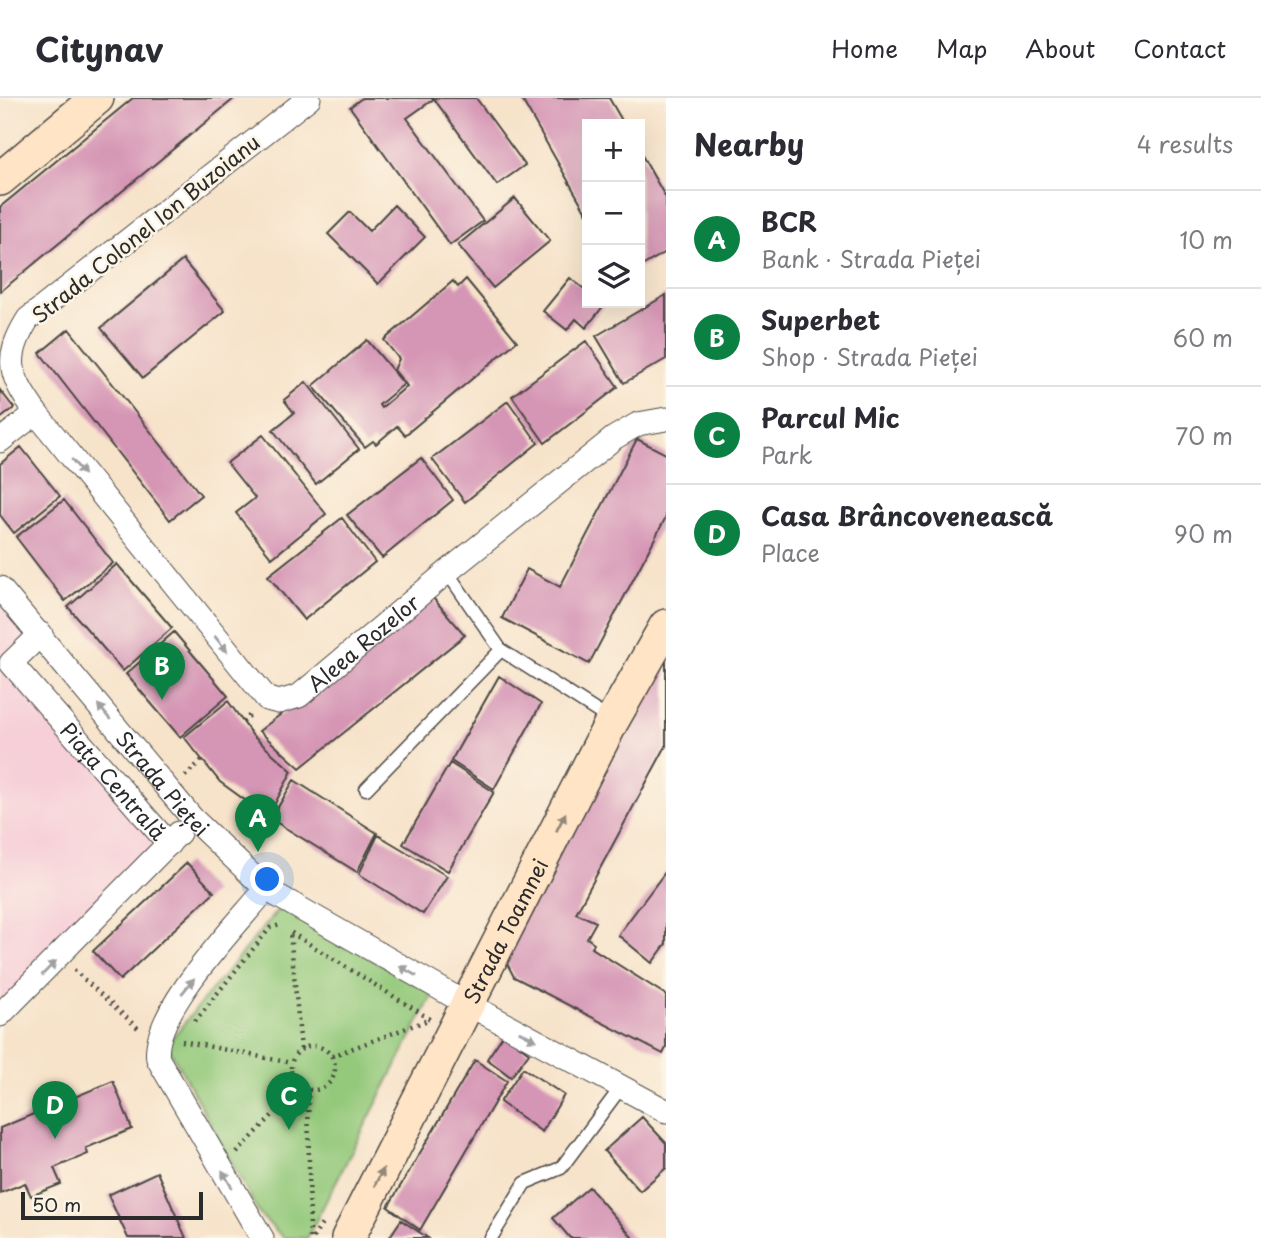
<!DOCTYPE html>
<meta charset="utf-8">
<style>
:root{--surface:#fff;--page:#f2f2f3;--text:#2b2b33;--muted:#7c7c81;--line:#e1e1e2;--accent:#0b8043}
body{margin:0;font-family:"Playpen Sans",sans-serif;background:var(--page);color:var(--text)}
.controls{position:absolute;right:21px;top:21px;display:grid;overflow:hidden;border-radius:0px;box-shadow:0 7px 28px #0002}
.controls button{width:63px;height:63px;display:grid;place-items:center;padding:0;border:0;border-bottom:2px solid var(--line);background:var(--surface);color:var(--text);font:35px sans-serif}
.scale{position:absolute;left:21px;bottom:18px;width:182px;box-sizing:border-box;padding-left:7px;border:4px solid #2b2b2b;border-top:0;font-size:19px;line-height:24px;white-space:nowrap;color:#2b2b2b;-webkit-text-stroke:5px #fcf5e5;paint-order:stroke}
.you{position:absolute;left:268px;top:782px;width:24px;height:24px;margin:-18px;border:5px solid #fff;border-radius:50%;background:#1a73e8;box-shadow:0 0 0 10px #1a73e833}
.badge{display:grid;place-items:center;width:46px;height:46px;border-radius:50%;background:var(--accent);color:#fff;font-size:23px;font-weight:700}
.pin{position:absolute;translate:-50% -58px;filter:drop-shadow(0 2px 4px #0008)}
.pin::after{content:'';position:absolute;top:37px;width:24px;height:21px;background:inherit;clip-path:polygon(0 0,100% 0,50% 100%)}
.list{margin:0;padding:0;list-style:none}
h2{display:flex;justify-content:space-between;align-items:center;height:91px;margin:0;padding:0 28px;font-size:30px}
h2 small{font-size:23px;font-weight:400;color:var(--muted)}
.list li{display:grid;grid-template-columns:46px 1fr auto;gap:21px;align-items:center;box-sizing:border-box;height:98px;padding:0 28px;border-top:2px solid var(--line)}
.list b{display:block;font-size:26px;white-space:nowrap}
.list p{margin:0;font-size:23px;white-space:nowrap;color:var(--muted)}
.list em{font-size:23px;font-style:normal;color:var(--muted)}
.icon{flex:none;width:38px;height:38px;fill:none;stroke:currentColor;stroke-width:2;stroke-linecap:round;stroke-linejoin:round}
.map{position:relative;flex:none;width:666px;height:1140px;overflow:hidden}
header{display:flex;align-items:center;gap:42px;box-sizing:border-box;height:98px;padding:0 35px;background:var(--surface);border-bottom:2px solid var(--line)}
header strong{font-size:33px}
nav{display:flex;gap:38px;margin-inline-start:auto;font-size:24px}
main{display:flex}
aside{flex:1;background:var(--surface)}
.map>svg:first-child{display:block}
.built{fill:#f6cfd8}
.green{fill:#94c97b;stroke:#607a53;stroke-width:2}
.building{fill:#d595b5}
.lines{fill:none;stroke-linecap:round;stroke-linejoin:round}
.lane-casing{stroke:#4a4743;stroke-width:15}
.street-casing{stroke:#4a4743;stroke-width:25}
.secondary-casing{stroke:#4a4743;stroke-width:36}
.path{stroke:#4a4743;stroke-width:4.5;stroke-dasharray:2 5;stroke-linecap:butt}
.lane{stroke:#fff;stroke-width:12}
.street{stroke:#fff;stroke-width:23}
.secondary{stroke:#ffe4c6;stroke-width:33}
.oneway{fill:#a0a0a0}
.oneway2{fill:#958878}
.labels{text-anchor:middle;dominant-baseline:central;stroke-width:5;stroke-linejoin:round;paint-order:stroke}
.street-label{font-size:21px;fill:#2b2b2b;stroke:#fcf5e5}
</style>
<header>
<strong>Citynav</strong>
<nav><a>Home</a><a>Map</a><a>About</a><a>Contact</a></nav>
</header>
<main>
<div class="map">
<svg width="666" height="1140" viewBox="0 0 666 1140">
<rect width="100%" height="100%" fill="#fcf5e5"/>
<filter id="ink" filterUnits="userSpaceOnUse"><feTurbulence type="fractalNoise" baseFrequency=".0143" numOctaves="2"/><feDisplacementMap in="SourceGraphic" scale="14" xChannelSelector="R" yChannelSelector="G"/><feConvolveMatrix kernelMatrix="1 2 1 2 8 2 1 2 1" color-interpolation-filters="sRGB"/></filter>
<filter id="wash" filterUnits="userSpaceOnUse"><feTurbulence type="fractalNoise" baseFrequency=".00686" numOctaves="4" result="noise"/><feDisplacementMap in="SourceGraphic" scale="28" xChannelSelector="R" yChannelSelector="G"/><feGaussianBlur stdDeviation="1.57" result="paint"/><feColorMatrix in="noise" values="0 0 0 0 0 0 0 0 0 0 0 0 0 0 0 0 0 1.4 0 .05"/><feComposite in="paint" operator="in"/></filter>
<g filter="url(#wash)">
<rect width="100%" height="100%" fill="#f7e3ca"/>
<path class="built" d="M0,490L41,536L11,565L169,746L0,916Z"/>
<path class="green" d="M280,809L433,896L307,1140H284L260,1117L167,946Z"/>
<g id="blocks">
<path class="building" d="M133,0H235L0,194V109Z
M362,0H476L525,67L497,87L434,1L407,20L483,123L450,147L350,9Z
M521,0H609L624,26H587V116Z
M640,54L666,100V154L640,169Z
M515,100L550,143L493,190L458,147Z
M394,107L425,139L378,186L328,136L350,114L369,133Z
M183,162L225,213L143,280L101,230Z
M570,180L587,193V205L604,207L586,230L576,221L567,232L543,213Z
M466,181L517,243L405,337L397,328L376,346L373,343L365,349L313,288L367,242L404,286L379,307L381,310L407,288L394,272L399,261L384,242L453,183L458,189Z
M666,197V261L624,285L596,238Z
M69,231L201,397L170,422L40,255Z
M586,243L618,289L545,345L512,298Z
M306,284L359,351L316,386L273,332L294,315L284,302Z
M0,292L14,310L0,321Z
M508,303L538,345L465,404L432,361Z
M263,337L326,416L272,460L236,415L255,400L227,365Z
M637,341L666,356V419L589,566L502,520L527,471L560,489Z
M21,349L60,398L14,435L0,417V366Z
M421,360L453,402L382,460L347,417Z
M64,402L113,465L65,503L16,439Z
M342,420L375,464L304,522L268,478Z
M117,466L172,530L123,573L68,509Z
M433,500L465,537L300,670L259,633Z
M174,534L228,598L180,639L126,576Z
M666,548V648L576,815L596,824L587,840L594,845L592,850L666,897V950L663,956L514,879L502,856Z
M499,578L541,606L494,691L451,663Z
M228,603L253,638L292,673L268,719L220,684L184,639Z
M450,665L494,694L448,773L403,746Z
M294,682L377,735L357,774L271,721Z
M378,737L447,778L423,816L359,776Z
M187,765L214,794L120,882L93,853Z
M666,773V846L652,865L618,837Z
M504,936L529,955L511,979L487,961Z
M475,962L507,983L420,1132L388,1109Z
M523,970L564,997L542,1034L500,1004Z
M113,983L132,1031L86,1050L88,1056L54,1070L61,1086L31,1098L25,1085L0,1095V1030Z
M642,1019L666,1045V1070L640,1093L604,1053Z
M157,1074L186,1140H128L108,1097Z
M589,1089L633,1140H570L553,1120Z
M401,1122L428,1140H389Z"/>
</g>
</g>
<g filter="url(#ink)">
<use href="#blocks" fill-opacity="0" stroke="#4a4743" stroke-width="2"/>
<g class="lines">
<defs>
<path id="lane" d="M447,474L501,552L612,623
M366,691L501,552
M491,1140L525,1085L561,1070L622,988"/>
<g id="street">
<path id="s1" d="M309,0L28,221C3,261 10,278 36,315L267,601L279,604L299,598L447,474L614,340L638,326L666,321"/>
<path d="M0,343L36,315"/>
<path id="s2" d="M0,490L192,720L266,791L453,898L666,1013"/>
<path id="s3" d="M41,536L11,565L169,746"/>
<path d="M0,917L179,735"/>
<path d="M262,1140L158,961C150,915 236,828 266,791"/>
</g>
<g id="secondary">
<path d="M0,81L97,0"/>
<path id="s4" d="M348,1140L612,623L666,528"/>
</g>
</defs>
<use href="#lane" class="lane-casing"/>
<use href="#street" class="street-casing"/>
<use href="#secondary" class="secondary-casing"/>
<path class="path" d="M243,624L251,616
M185,678L202,662
M74,872L140,932
M195,923L270,830L280,827
M182,943L291,965
M291 970a22 22 0 1 1 44 0a22 22 0 1 1-44 0Z
M301,951L290,834L430,921
M332,958L428,922
M308,991L310,1140
M237,1055L300,988
M313,1140L322,1126"/>
<use href="#lane" class="lane"/>
<use href="#street" class="street"/>
<use href="#secondary" class="secondary"/>
</g>
<defs><path id="oneway-solid" d="M-6-.8H1V-3.2L6.5 0L1 3.2V.8H-6Z" transform="scale(1.75)"/></defs>
<g class="oneway">
<use href="#oneway-solid" transform="translate(78 369) rotate(51)"/>
<use href="#oneway-solid" transform="translate(221 546) rotate(51)"/>
<use href="#oneway-solid" transform="translate(104 614) rotate(-129)"/>
<use href="#oneway-solid" transform="translate(49 870) rotate(-45)"/>
<use href="#oneway-solid" transform="translate(408 873) rotate(-150)"/>
<use href="#oneway-solid" transform="translate(188 888) rotate(-51)"/>
<use href="#oneway-solid" transform="translate(528 938) rotate(28)"/>
<use href="#oneway-solid" transform="translate(227 1081) rotate(-120)"/>
</g>
<g class="oneway2">
<use href="#oneway-solid" transform="translate(561 724) rotate(-63)"/>
<use href="#oneway-solid" transform="translate(379 1079) rotate(-63)"/>
</g>
</g>
<g class="labels">
<g class="street-label">
<text transform="translate(145 130) rotate(-39)">Strada Colonel Ion Buzoianu</text>
<text stroke="none"><textPath href="#s1" startOffset="945">Aleea Rozelor</textPath></text>
<text stroke="none"><textPath href="#s3" startOffset="198">Piața Centrală</textPath></text>
<text stroke="none"><textPath href="#s2" startOffset="254">Strada Pieței</textPath></text>
<text stroke="none"><textPath href="#s4" startOffset="345">Strada Toamnei</textPath></text>
</g>
</g>
</svg>
<div class="controls">
<button>+</button>
<button>−</button>
<button><svg class="icon" aria-label="layers" viewBox="0 0 24 24"><path d="M12 4l9 5-9 5-9-5zM3 14l9 5 9-5"/></svg></button>
</div>
<div class="scale">50 m</div>
<div class="you"></div>
<div class="pin badge" style="left:258px;top:754px">A</div>
<div class="pin badge" style="left:162px;top:602px">B</div>
<div class="pin badge" style="left:289px;top:1032px">C</div>
<div class="pin badge" style="left:55px;top:1041px">D</div>
</div>
<aside>
<h2>Nearby<small>4 results</small></h2>
<ul class="list">
<li><span class="badge">A</span><div><b>BCR</b><p>Bank · Strada Pieței</p></div><em>10 m</em></li>
<li><span class="badge">B</span><div><b>Superbet</b><p>Shop · Strada Pieței</p></div><em>60 m</em></li>
<li><span class="badge">C</span><div><b>Parcul Mic</b><p>Park</p></div><em>70 m</em></li>
<li><span class="badge">D</span><div><b>Casa Brâncovenească</b><p>Place</p></div><em>90 m</em></li>
</ul>
</aside>
</main>
